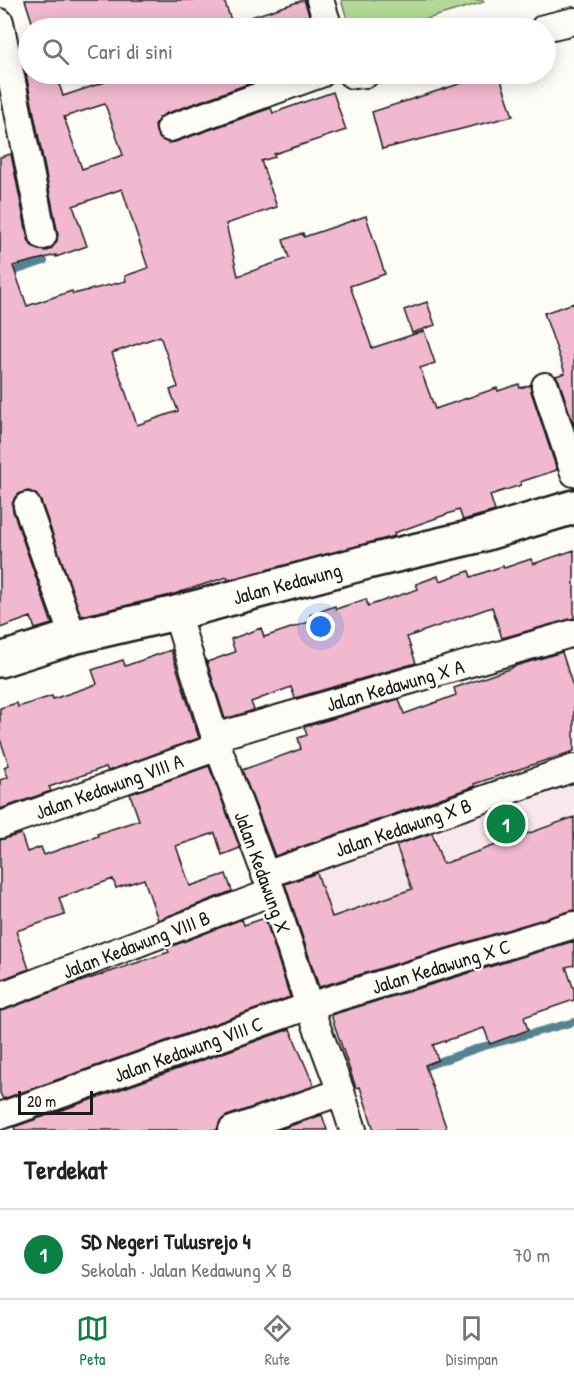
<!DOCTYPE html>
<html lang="id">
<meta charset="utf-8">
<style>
:root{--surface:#fff;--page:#f2f2f2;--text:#222;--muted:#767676;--line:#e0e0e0;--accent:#0b8043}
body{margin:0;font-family:"Patrick Hand",sans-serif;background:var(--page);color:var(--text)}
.scale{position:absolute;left:18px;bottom:15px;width:75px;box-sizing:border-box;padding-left:6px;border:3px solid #1c1c1c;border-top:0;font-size:16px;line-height:21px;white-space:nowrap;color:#1c1c1c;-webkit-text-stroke:4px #fdfcf7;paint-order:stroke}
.you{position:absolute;left:321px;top:627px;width:21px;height:21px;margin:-15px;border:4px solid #fff;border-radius:50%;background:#1a73e8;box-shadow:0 0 0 9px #1a73e833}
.badge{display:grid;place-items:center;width:39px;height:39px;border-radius:50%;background:var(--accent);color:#fff;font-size:20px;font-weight:700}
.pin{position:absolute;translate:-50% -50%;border:3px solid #fff;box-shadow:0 2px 6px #0006}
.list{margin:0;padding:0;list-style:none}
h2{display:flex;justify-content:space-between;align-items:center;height:78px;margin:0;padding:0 24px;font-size:26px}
h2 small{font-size:20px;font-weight:400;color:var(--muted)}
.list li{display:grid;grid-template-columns:39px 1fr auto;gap:18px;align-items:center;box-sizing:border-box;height:90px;padding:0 24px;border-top:2px solid var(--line)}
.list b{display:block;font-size:22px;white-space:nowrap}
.list p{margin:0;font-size:20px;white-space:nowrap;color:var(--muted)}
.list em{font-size:20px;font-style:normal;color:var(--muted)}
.icon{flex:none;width:33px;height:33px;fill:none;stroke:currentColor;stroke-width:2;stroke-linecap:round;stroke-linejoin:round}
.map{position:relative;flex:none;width:574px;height:1130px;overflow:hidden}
.search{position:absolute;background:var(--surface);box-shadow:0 3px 15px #0003;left:18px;right:18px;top:18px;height:66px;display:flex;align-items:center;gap:15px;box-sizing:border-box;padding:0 21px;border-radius:33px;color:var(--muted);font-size:22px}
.sheet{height:168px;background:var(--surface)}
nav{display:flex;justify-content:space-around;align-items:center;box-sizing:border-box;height:84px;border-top:2px solid var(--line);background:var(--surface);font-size:16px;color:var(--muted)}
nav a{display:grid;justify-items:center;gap:3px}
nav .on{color:var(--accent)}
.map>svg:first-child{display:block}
.built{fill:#f9e8eb}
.green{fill:#b2da96;stroke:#677b59;stroke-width:1.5}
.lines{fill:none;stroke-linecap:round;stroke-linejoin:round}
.stream{stroke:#578392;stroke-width:8}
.building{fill:#f0b9cf;stroke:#1c1c1c;stroke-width:1.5;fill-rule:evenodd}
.minor-casing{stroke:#1c1c1c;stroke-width:30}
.primary-casing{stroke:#1c1c1c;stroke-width:38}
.minor{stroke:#fdfcf7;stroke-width:26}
.primary{stroke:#fdfcf7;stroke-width:33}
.labels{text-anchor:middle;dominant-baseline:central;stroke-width:4.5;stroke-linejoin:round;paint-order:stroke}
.street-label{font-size:20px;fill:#1c1c1c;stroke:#fdfcf7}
</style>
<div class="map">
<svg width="574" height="1130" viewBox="0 0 574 1130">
<rect width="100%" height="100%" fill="#fdfcf7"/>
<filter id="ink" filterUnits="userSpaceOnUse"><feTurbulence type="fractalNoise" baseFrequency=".0167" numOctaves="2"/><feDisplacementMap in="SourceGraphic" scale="12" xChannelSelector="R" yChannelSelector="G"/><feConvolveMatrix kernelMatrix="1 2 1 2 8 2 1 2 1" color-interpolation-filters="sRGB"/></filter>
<g filter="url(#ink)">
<path class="built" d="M574,777V871L305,962L279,879Z"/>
<path class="green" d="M341,0H483L484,2L396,28H350Z"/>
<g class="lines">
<path class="stream" d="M0,276L44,261
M418,1069L481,1047L574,1022"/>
</g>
<path class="building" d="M25,0H224L232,23L304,0L312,23L297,28H34Z
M26,74H56L63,96L129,74H173L175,80L193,74H218L219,79L236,74H260L262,79L165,114L159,118L155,125L156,132L160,139L168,143L175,142L271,108L273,113L333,92L346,130L274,154L275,157L261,161L277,207L226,224L238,276L289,258L283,240L303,233L304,237L366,216L385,274L350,286L372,348L424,331L435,363L420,368L435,409L497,388L498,391L519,384L520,388L530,385L531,391L557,470L520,482L521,485L490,495L495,511L463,520L459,510L394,533L395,536L228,580L227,577L171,595L81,616L41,501L36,494L29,491L23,492L15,497L12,504L13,511L52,624L35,629L31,617L0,628V157L11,154L28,239L31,245L38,250L47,251L52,248L57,241L58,234ZM105,104L123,155L82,169L64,117ZM122,189L148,268L125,276L126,281L73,294L72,291L27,306L13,266L56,255V257L87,246L73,206ZM160,336L178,387L170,390L178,411L137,425L112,353Z
M490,74H499L513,116L382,149L372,112Z
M427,302L435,325L412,333L404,310Z
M574,303V426L559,381L556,376L565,373L544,313Z
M574,550V618L502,638L492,607L407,637L416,663L295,698L291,687L251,702L254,710L225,719L207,662L235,652L231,639L261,628L264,637L312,621L310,615L335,606L336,609L366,599L368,606L418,589L416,584L438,576L440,581L469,571L471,577L503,566L504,568L531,559L533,564Z
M171,650L199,738L108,771L106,767L49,787L51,791L0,809V780L8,777L4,767L9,765L0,739V708L17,703L18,707L52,696L53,699L97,684L92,670L123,660L125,666Z
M562,652L574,690V751L474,784L475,786L275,856L242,770L301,749L298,738L307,735L304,727L399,699L404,714L456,695L454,688L512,668V667Z
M209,766L240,848L222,855L215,833L176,846L190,886L226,874L232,891L158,920L144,879L116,888L113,879L59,898L65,915L16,931L29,969L0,980V840L21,834L27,852L41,847L44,855L98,836L97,834L139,820L130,794Z
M574,817V910L570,911L319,987L285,884L317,873L332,917L412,889L396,845L432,833L443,864Z
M265,918L290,997L3,1099L0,1093V1011L5,1010L68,986L169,952L167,948L242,919L244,925Z
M574,941V965L566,967L574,990V1000L524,1017L528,1030L490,1044L484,1028L433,1045L438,1060L425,1065L447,1130H374L360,1087L356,1088L331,1015Z
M290,1029L314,1086L227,1116L220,1121L217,1130H15L14,1127Z
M322,1115L327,1130H278Z"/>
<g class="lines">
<defs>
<path id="minor" d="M320,0L329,28
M0,22L43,236
M544,28L574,21
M351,74L353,75L366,74
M170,128L321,74
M545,386L574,473
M27,506L73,637
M176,613L218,747L272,892L309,1006L341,1092L353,1130
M215,737L574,633
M0,825L218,747
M265,875L574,768
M0,996L272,892
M0,1116L309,1006L574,925
M232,1130L341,1092"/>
<path id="primary" d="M0,660L73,637L176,613L367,562L477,536L574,507"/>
</defs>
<use href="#minor" class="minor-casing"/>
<use href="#primary" class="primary-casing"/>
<use href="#minor" class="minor"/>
<use href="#primary" class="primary"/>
</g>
</g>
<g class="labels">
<g class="street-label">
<text transform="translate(287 583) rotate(-15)">Jalan Kedawung</text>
<text transform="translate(395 685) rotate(-16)">Jalan Kedawung X A</text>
<text transform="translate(109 786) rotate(-20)">Jalan Kedawung VIII A</text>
<text transform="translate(403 827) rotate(-19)">Jalan Kedawung X B</text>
<text transform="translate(263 872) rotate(70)">Jalan Kedawung X</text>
<text transform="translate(136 944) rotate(-21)">Jalan Kedawung VIII B</text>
<text transform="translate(441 966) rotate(-17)">Jalan Kedawung X C</text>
<text transform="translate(188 1049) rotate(-20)">Jalan Kedawung VIII C</text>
</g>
</g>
</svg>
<div class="scale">20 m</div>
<div class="you"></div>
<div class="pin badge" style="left:506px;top:824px">1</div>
<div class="search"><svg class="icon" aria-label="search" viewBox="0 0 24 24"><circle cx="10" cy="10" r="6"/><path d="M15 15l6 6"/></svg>Cari di sini</div>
</div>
<section class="sheet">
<h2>Terdekat<small></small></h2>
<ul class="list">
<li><span class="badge">1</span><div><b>SD Negeri Tulusrejo 4</b><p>Sekolah · Jalan Kedawung X B</p></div><em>70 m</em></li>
</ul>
</section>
<nav>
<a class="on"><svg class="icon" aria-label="map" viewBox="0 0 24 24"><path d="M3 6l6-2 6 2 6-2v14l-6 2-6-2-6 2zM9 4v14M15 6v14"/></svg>Peta</a>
<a><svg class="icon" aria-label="directions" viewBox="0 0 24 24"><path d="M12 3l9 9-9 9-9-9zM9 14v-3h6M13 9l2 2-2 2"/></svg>Rute</a>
<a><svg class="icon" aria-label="saved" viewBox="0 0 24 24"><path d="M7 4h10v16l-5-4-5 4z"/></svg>Disimpan</a>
</nav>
